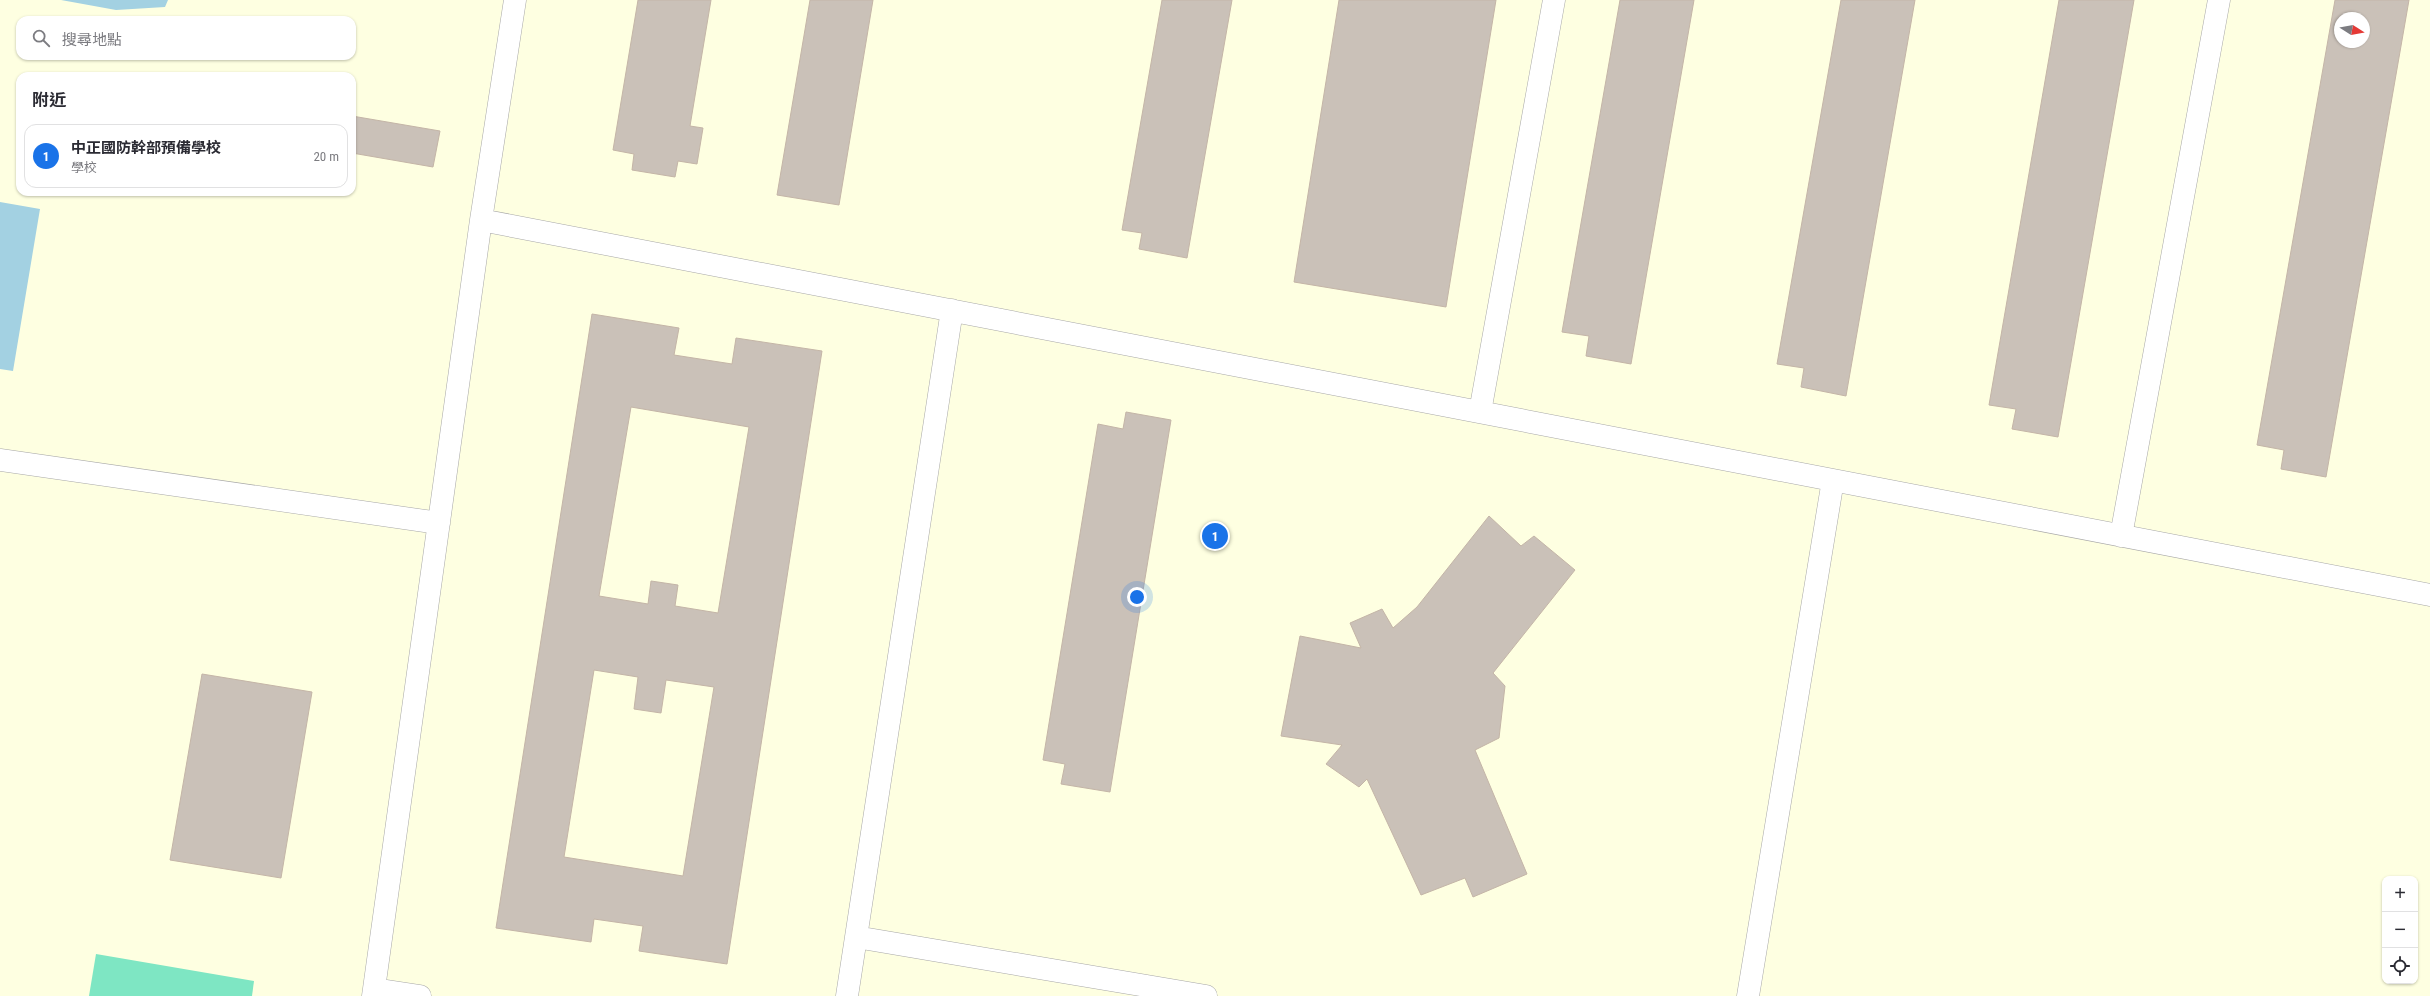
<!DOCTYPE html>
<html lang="zh-TW">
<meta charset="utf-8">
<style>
:root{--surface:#fff;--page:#f7f7f7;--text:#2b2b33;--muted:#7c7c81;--line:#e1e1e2;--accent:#1a73e8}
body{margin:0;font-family:"Roboto Condensed","Noto Sans TC",sans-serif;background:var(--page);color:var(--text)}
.controls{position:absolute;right:12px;bottom:12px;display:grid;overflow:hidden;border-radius:8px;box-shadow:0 1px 3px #0004}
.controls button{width:36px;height:36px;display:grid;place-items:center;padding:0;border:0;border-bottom:1px solid var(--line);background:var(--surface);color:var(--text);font:20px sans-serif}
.compass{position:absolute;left:2334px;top:12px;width:36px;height:36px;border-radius:50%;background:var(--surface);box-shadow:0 1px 3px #0004;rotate:101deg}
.you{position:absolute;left:1137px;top:597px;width:14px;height:14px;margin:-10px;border:3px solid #fff;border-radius:50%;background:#1a73e8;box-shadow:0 0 0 6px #1a73e833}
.badge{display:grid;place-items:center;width:26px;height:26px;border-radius:50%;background:var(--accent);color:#fff;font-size:13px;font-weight:700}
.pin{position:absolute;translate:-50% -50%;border:2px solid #fff;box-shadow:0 1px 4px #0006}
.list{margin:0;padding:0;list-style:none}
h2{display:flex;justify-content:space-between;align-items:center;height:52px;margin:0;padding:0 16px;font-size:17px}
h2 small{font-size:13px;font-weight:400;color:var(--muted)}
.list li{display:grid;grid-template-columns:26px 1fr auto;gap:12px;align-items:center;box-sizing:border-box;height:64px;margin:0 8px 8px;padding:0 8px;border:1px solid var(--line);border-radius:12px}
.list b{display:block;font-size:15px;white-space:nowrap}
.list p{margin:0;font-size:13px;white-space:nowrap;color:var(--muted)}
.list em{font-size:13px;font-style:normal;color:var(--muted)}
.icon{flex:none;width:22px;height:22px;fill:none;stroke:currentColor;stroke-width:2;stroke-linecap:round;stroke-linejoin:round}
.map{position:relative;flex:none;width:2430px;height:996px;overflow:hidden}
.search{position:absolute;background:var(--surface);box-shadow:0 1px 3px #0004;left:16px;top:16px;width:340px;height:44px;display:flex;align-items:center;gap:10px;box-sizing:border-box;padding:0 14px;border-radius:12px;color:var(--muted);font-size:15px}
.panel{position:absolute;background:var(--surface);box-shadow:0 1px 3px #0004;left:16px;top:72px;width:340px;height:124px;border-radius:12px}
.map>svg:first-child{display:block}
.education{fill:#feffe1;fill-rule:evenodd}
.pitch{fill:#7ee6c3}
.water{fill:#a3d1e2}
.building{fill:#cac1b8;stroke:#c4b5a7;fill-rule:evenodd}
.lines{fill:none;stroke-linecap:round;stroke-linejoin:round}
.minor-casing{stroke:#a7a7a7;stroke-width:23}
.minor{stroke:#fff;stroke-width:22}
</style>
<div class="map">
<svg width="2430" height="996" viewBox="0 0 2430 996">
<rect width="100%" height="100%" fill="#f1eee6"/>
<path class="education" d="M0,0H2430V996H0ZM2340,18H2364V42H2340ZM20,20H352V56H20ZM20,76H352V192H20ZM2385,879H2415V981H2385Z"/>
<path class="pitch" d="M96,954L254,981L252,996H89Z"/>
<path class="water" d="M61,0H168L165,7L116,10Z
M0,202L40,209L13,371L0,369Z"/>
<path class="building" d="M638,0H711L690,126L703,128L697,164L678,161L675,177L632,170L634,154L613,150Z
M810,0H873L839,205L777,195Z
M1162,0H1232L1187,258L1139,249L1142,233L1122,230Z
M1339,0H1496L1446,307L1294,282Z
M1620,0H1694L1631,364L1586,356L1589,336L1562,332Z
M1841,0H1915L1846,396L1801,387L1804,368L1777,364Z
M2059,0H2134L2058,437L2012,429L2016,409L1989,405Z
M2335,0H2409L2326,477L2281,469L2284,450L2257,445ZM2340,18H2364V42H2340Z
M352,116L440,131L433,167L352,153Z
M592,314L679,328L674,355L732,364L736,338L822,351L727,964L639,951L643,926L594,919L591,942L496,928ZM631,407L749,427L718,613L675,606L678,585L651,581L648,604L599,596ZM594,670L638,677L634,709L661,713L666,680L714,687L683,876L564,857Z
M1126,412L1171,420L1110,792L1061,784L1065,764L1043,760L1098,424L1123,429Z
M1489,516L1521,546L1534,536L1575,570L1493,673L1505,686L1499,738L1475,750L1527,874L1473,897L1465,878L1421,895L1367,779L1359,787L1326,764L1342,745L1281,736L1300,636L1361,648L1350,623L1382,609L1393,628L1417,607Z
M202,674L312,692L281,878L170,860Z"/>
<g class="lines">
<defs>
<path id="minor" d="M481,220L2430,595
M1480,412L1554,0
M0,460L439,523
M2121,536L2219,0
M856,937L1206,996
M374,989L420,996
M373,996L481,220L515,0
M847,996L952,310
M1748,996L1833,480"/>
</defs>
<use href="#minor" class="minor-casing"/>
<use href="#minor" class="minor"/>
</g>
</svg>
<div class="controls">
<button>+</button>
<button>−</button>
<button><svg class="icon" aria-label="locate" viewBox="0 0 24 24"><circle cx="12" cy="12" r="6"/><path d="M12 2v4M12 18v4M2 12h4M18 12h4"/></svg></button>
</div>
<svg class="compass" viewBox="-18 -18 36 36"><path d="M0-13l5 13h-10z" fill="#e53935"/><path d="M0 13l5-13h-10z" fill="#7c7c81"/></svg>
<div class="you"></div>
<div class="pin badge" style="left:1215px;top:536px">1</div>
<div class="search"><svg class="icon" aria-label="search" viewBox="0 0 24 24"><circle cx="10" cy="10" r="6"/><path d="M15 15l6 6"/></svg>搜尋地點</div>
<section class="panel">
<h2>附近<small></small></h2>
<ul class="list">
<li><span class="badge">1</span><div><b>中正國防幹部預備學校</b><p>學校</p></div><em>20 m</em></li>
</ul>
</section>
</div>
